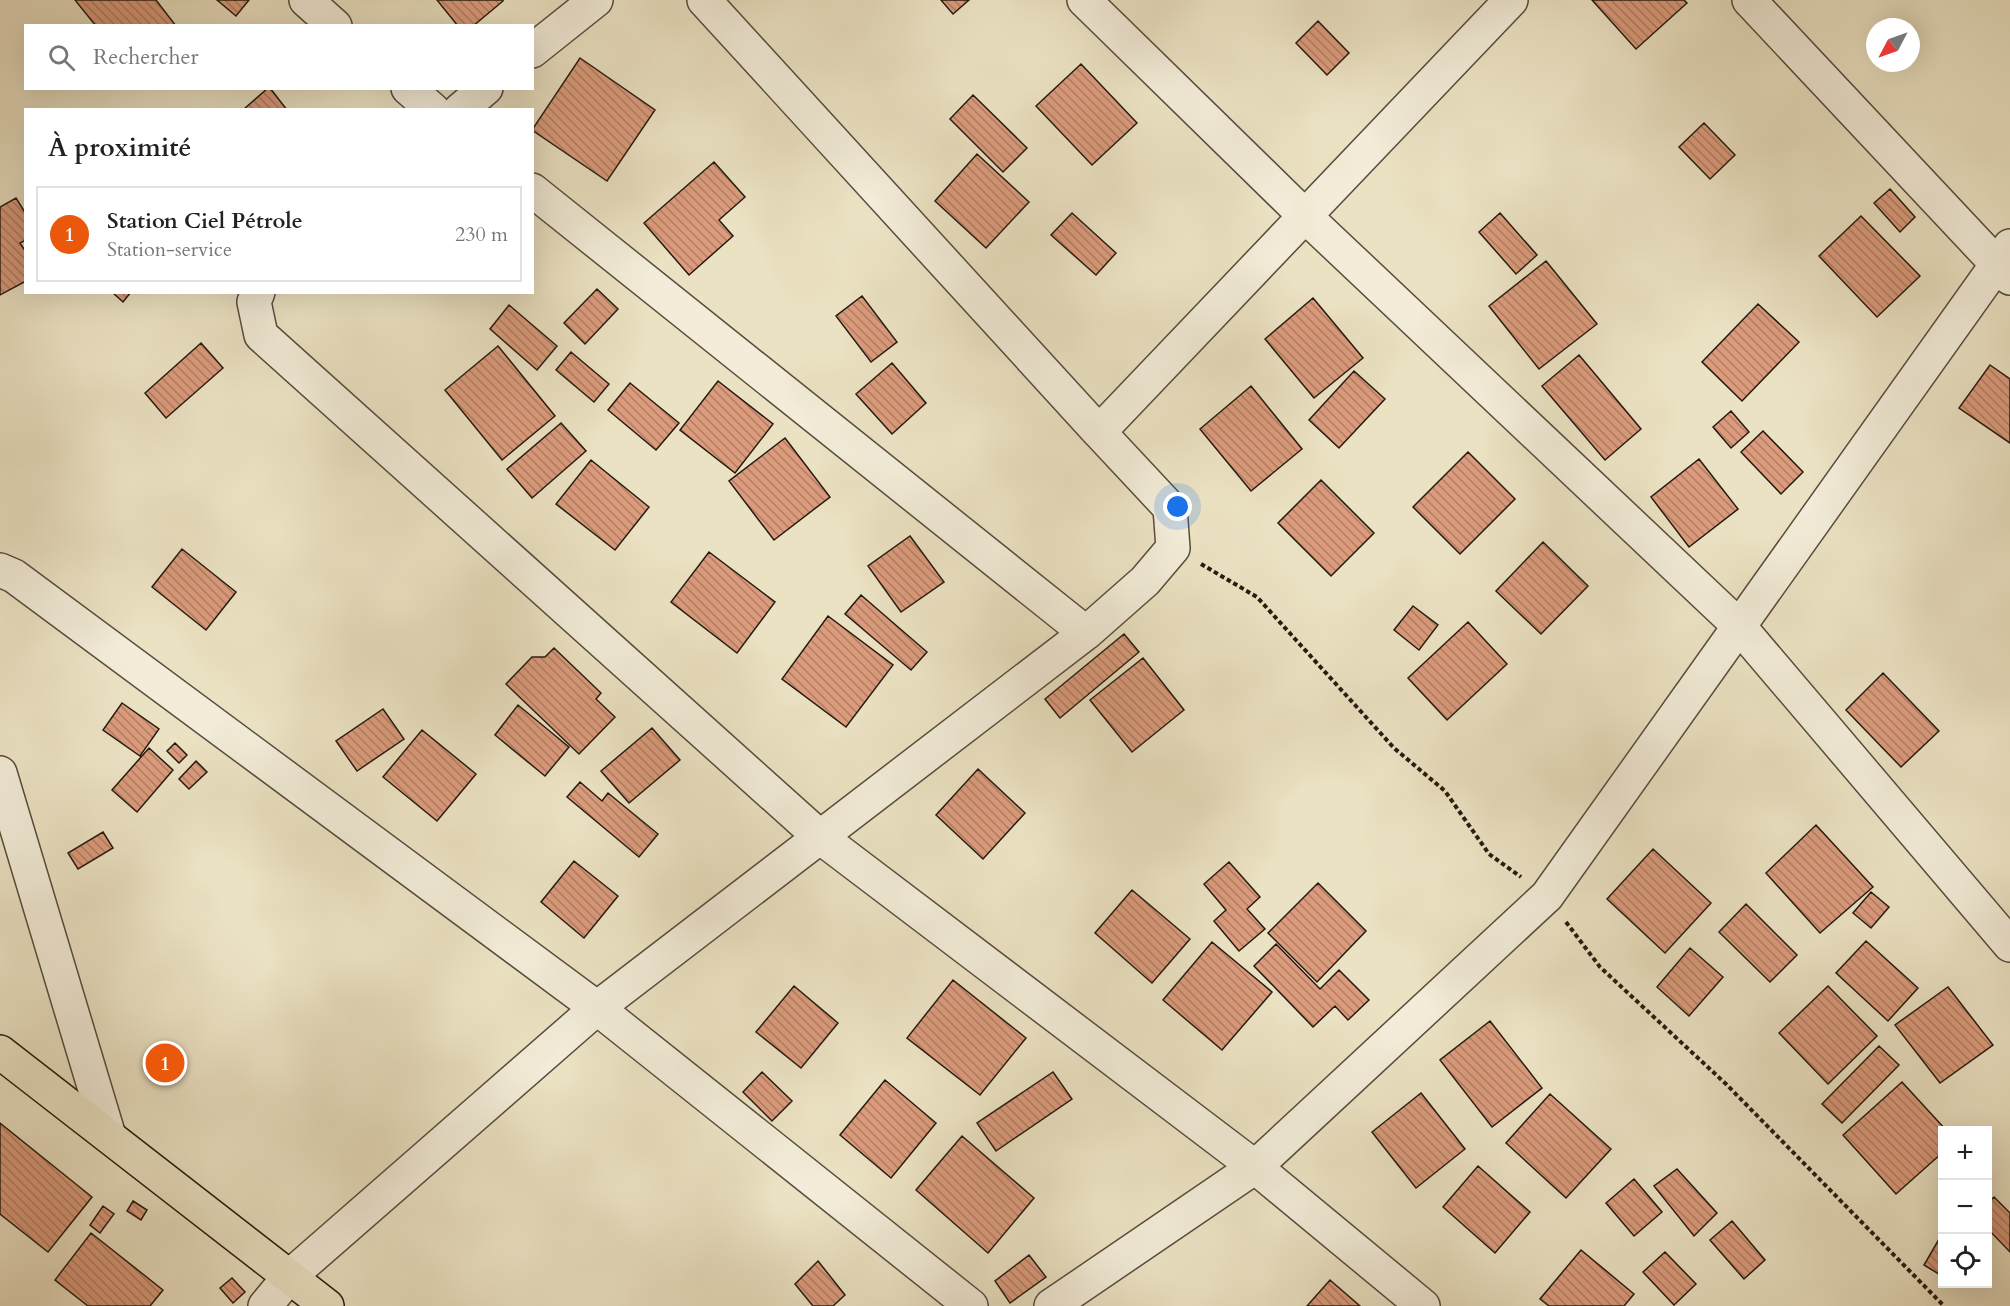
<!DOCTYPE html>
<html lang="fr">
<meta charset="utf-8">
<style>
:root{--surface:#fff;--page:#f6f6f6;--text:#222;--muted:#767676;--line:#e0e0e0;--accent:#ea580c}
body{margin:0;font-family:Cardo,serif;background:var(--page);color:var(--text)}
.controls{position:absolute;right:18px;bottom:18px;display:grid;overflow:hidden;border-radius:0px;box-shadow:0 6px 24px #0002}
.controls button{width:54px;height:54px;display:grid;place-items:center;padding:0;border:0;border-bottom:2px solid var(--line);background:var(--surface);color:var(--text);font:30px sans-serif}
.compass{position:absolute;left:1866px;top:18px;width:54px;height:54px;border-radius:50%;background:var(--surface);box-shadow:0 6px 24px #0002;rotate:229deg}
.you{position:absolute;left:1178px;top:507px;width:21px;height:21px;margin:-15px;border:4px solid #fff;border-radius:50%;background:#1a73e8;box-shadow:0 0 0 9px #1a73e833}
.badge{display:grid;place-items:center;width:39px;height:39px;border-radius:50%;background:var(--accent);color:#fff;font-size:20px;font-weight:700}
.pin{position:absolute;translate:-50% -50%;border:3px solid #fff;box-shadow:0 2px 6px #0006}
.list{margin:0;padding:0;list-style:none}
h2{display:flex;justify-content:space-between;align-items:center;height:78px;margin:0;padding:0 24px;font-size:26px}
h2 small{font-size:20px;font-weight:400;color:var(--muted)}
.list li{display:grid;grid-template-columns:39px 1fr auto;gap:18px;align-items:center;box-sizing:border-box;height:96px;margin:0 12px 12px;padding:0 12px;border:2px solid var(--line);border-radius:0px}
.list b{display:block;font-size:22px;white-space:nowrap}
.list p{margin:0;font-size:20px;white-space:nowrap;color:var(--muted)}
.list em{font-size:20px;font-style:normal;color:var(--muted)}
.icon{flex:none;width:33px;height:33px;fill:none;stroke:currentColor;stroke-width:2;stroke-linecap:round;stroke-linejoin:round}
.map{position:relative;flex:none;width:2010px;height:1306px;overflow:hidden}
.search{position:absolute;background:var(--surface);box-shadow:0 6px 24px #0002;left:24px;top:24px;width:510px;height:66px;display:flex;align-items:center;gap:15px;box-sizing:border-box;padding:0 21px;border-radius:0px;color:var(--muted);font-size:22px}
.panel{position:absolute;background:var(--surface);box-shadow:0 6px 24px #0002;left:24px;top:108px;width:510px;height:186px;border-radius:0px}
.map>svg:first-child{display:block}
.building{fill:url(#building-back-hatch);stroke:#261a10;stroke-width:1.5}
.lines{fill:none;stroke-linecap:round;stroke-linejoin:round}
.minor-casing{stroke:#574c3d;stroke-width:36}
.trunk-casing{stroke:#261a10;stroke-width:36}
.path{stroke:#261a10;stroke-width:4;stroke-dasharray:4.5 3;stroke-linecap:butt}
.minor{stroke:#f2ecd8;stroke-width:33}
.trunk{stroke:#ebe2c3;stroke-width:33}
</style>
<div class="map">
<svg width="2010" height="1306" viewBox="0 0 2010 1306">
<defs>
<pattern id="building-back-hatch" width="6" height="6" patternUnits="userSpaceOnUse" patternTransform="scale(1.5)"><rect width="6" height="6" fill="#db9b7c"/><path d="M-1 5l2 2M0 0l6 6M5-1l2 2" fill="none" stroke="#b17e64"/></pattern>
</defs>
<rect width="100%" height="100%" fill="#ebe2c3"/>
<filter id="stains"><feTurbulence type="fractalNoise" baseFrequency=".00333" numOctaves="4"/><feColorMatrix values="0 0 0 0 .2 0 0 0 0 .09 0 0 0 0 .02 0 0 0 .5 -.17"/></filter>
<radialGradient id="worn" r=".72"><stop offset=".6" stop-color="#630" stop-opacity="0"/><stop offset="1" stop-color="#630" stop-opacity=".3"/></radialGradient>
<path class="building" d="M75,0H156L176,26H96Z
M217,0H249L236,16Z
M437,0H503V1L473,26H458Z
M941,0H969L953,14Z
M1592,0H1684L1687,3L1636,49Z
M1318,21L1349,53L1327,75L1296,43Z
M580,58L655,110L607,181L532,130Z
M1081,64L1137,123L1092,165L1036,106Z
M270,88L287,110L244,109L268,88Z
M973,95L1027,148L1003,172L950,119Z
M1704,123L1735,155L1710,179L1679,147Z
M977,154L1029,202L986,248L935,201Z
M714,162L745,197L719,220L733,236L689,275L644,223Z
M1890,189L1915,217L1900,232L1874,203Z
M16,198L26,214V240L20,243L26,252V281L0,295V207Z
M1072,213L1116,253L1096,275L1051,235Z
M1500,213L1537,255L1516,274L1479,232Z
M1861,216L1920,276L1877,317L1819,256Z
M1546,261L1597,324L1539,369L1489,306Z
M597,289L618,309L585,344L564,323Z
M112,292H131L123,302Z
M862,296L897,342L871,362L836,316Z
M1313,298L1363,358L1314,398L1265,339Z
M1758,304L1799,342L1742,401L1702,362Z
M509,305L557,346L537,370L490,329Z
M201,343L223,368L166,418L145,393Z
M498,346L555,416L502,460L445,390Z
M571,352L609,384L594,402L556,370Z
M1579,355L1641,429L1605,460L1542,386Z
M892,363L926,403L892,434L856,394Z
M1990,365L2010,379V443L1959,408Z
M1354,371L1385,399L1339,448L1309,420Z
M718,381L773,424L735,473L680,430Z
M630,383L679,423L656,450L608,410Z
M1251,386L1302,449L1251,491L1200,429Z
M1731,411L1749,432L1731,448L1713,427Z
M561,423L586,451L532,498L507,469Z
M1763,431L1803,472L1781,494L1741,452Z
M785,438L830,497L774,540L729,481Z
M1468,452L1515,499L1460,554L1413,507Z
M1699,459L1738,509L1689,547L1651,497Z
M591,460L649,507L615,550L556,504Z
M1321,480L1374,533L1331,576L1278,523Z
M910,536L944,582L901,612L868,566Z
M1543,542L1588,586L1541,634L1496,591Z
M182,549L236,592L206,630L152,587Z
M709,552L775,602L737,653L671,602Z
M861,595L927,652L911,670L845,614Z
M1413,606L1438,625L1419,650L1394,630Z
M828,616L893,665L846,727L782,679Z
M1468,622L1507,664L1447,720L1408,678Z
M1124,634L1139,652L1060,718L1045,699Z
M554,648L601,693L596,699L615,717L579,754L506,684L532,657H545Z
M1143,658L1184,710L1132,752L1090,700Z
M1883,673L1939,731L1901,767L1846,710Z
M122,703L159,729L140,756L103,730Z
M518,705L569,747L545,776L495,735Z
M383,709L404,739L357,771L336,741Z
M652,728L680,760L629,803L601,771Z
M422,730L476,774L437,821L383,777Z
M175,743L187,755L179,763L167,751Z
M149,748L173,770L137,812L112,790Z
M196,761L207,772L189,789L179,779Z
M978,769L1025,813L983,859L936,815Z
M580,782L602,801L608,793L658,834L639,857L567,797Z
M1816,825L1873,887L1820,933L1766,873Z
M103,832L113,848L78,869L68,853Z
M1653,849L1711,903L1665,953L1607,899Z
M574,861L618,896L584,938L541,902Z
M1229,862L1260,897L1247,909L1265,929L1239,951L1214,921L1226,910L1204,884Z
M1318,883L1366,931L1317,982L1268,933Z
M1132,890L1190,939L1152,983L1095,933Z
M1871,892L1889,907L1871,928L1853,913Z
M1746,904L1797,955L1770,982L1719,932Z
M1866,941L1918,988L1888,1021L1836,973Z
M1212,942L1272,992L1222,1050L1163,1000Z
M1276,944L1320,989L1339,970L1369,1000L1348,1020L1335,1006L1313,1027L1254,966Z
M1690,948L1723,977L1689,1016L1657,987Z
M953,980L1026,1038L980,1095L907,1038Z
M794,986L838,1023L801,1068L756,1032Z
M1828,986L1877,1036L1828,1084L1779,1033Z
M1948,987L1993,1045L1940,1083L1895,1025Z
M1490,1021L1542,1088L1492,1127L1440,1060Z
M1879,1046L1899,1065L1842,1123L1822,1104Z
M762,1072L792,1101L772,1121L743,1092Z
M1053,1072L1072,1099L996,1151L977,1123Z
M885,1080L936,1123L891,1178L840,1135Z
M1902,1082L1946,1130H1942V1153L1896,1194L1843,1135Z
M1421,1093L1465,1149L1416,1188L1372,1132Z
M1550,1094L1611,1149L1566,1198L1506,1143Z
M0,1123L92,1197L48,1252L0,1214Z
M962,1136L1034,1198L988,1253L916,1190Z
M1478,1166L1530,1212L1495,1253L1443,1207Z
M1677,1169L1717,1213L1694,1236L1654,1186Z
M1634,1179L1662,1212L1634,1236L1606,1203Z
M1994,1197L2010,1213V1252L1988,1229V1203Z
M133,1201L147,1210L141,1220L127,1211Z
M103,1206L114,1214L100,1233L90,1225Z
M1732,1221L1765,1260L1744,1279L1710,1240Z
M91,1233L163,1290L150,1306H88L55,1280Z
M1942,1234V1276L1924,1265Z
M1581,1250L1634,1294L1624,1306H1549L1540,1299Z
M1665,1252L1696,1284L1674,1305L1643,1272Z
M1029,1255L1046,1277L1010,1303L995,1281Z
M818,1261L845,1295L833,1306H813L795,1284Z
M232,1278L245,1292L233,1303L220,1288Z
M1330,1280L1360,1306H1307Z"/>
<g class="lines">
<defs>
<path id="minor" d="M306,0L335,26
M704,0L1099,432
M1084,0L1305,216L1738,625L2010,945
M1749,0L2010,278
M532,51L596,0
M408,88L433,110
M460,110L486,88
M532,190L1086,633
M258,292L254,302L261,335L820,837L1255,1167L1423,1306
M0,570L14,576L597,1008L971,1306
M0,773L109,1136
M265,1306L289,1277L597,1008L1086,633L1145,581L1173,548L1170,508L1099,432L1511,0
M1051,1306L1255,1167L1547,896L2010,246"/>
<path id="trunk" d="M0,1052L327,1306"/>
</defs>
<use href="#minor" class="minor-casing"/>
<use href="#trunk" class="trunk-casing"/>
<path class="path" d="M1201,564L1257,597L1394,748L1445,791L1489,854L1521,877
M1566,922L1600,967L1726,1084L1944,1306"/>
<use href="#minor" class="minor"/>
<use href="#trunk" class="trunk"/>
</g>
<rect width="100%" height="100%" filter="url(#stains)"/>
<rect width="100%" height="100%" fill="url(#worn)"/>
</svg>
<div class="controls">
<button>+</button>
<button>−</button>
<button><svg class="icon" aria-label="locate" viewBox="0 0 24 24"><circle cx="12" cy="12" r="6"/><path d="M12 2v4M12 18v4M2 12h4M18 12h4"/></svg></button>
</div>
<svg class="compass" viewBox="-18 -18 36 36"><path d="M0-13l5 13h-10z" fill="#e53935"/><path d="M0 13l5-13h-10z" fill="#767676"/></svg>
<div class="you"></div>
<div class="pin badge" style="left:165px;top:1063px">1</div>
<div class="search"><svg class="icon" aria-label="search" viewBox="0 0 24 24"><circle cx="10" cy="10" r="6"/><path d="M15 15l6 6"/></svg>Rechercher</div>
<section class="panel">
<h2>À proximité<small></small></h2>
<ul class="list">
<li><span class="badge">1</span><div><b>Station Ciel Pétrole</b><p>Station-service</p></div><em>230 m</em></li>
</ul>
</section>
</div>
